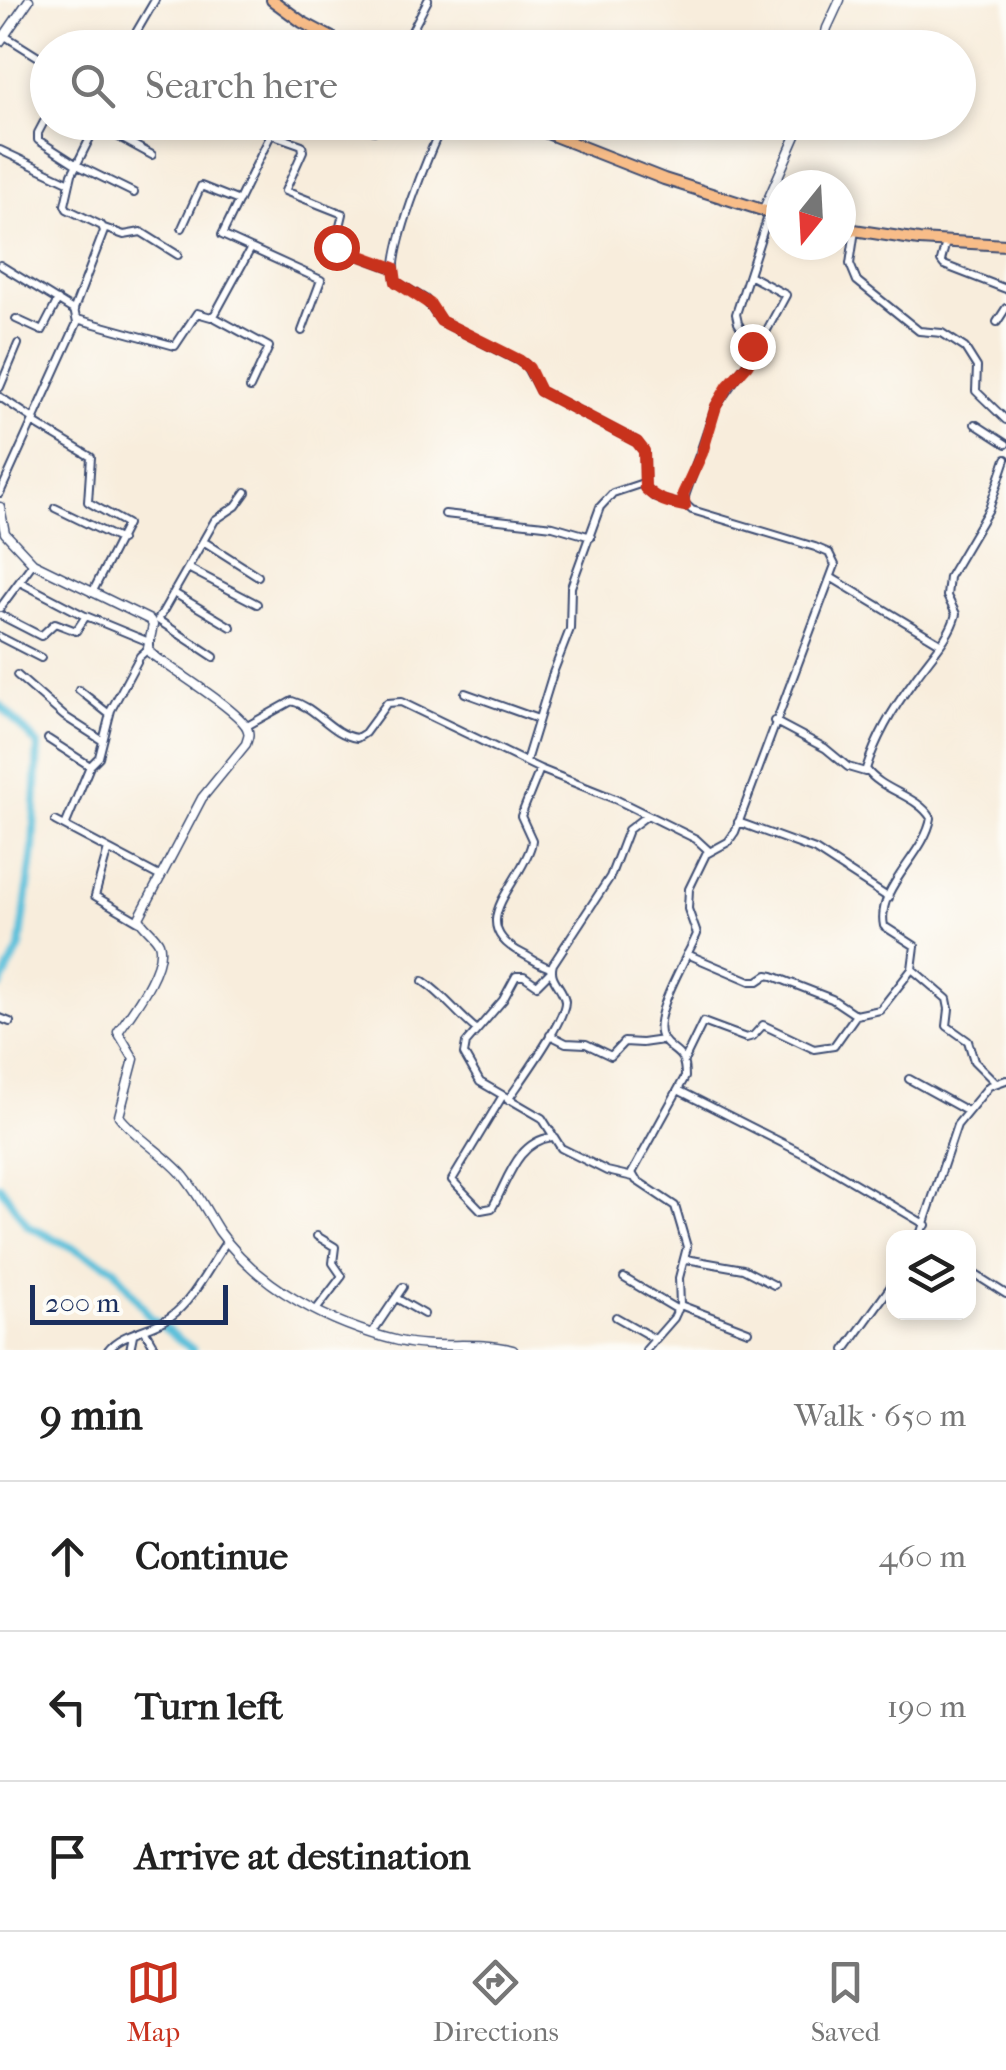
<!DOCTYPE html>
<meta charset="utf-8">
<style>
:root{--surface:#fff;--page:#f2f2f2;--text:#222;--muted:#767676;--line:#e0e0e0;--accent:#c8321e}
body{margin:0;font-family:"IM FELL French Canon",serif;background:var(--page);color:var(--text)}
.controls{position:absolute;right:30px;bottom:30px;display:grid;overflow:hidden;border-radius:20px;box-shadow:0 5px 15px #0003}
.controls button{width:90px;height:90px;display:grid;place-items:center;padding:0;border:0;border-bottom:2px solid var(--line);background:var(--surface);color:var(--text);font:50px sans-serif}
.compass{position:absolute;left:766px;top:170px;width:90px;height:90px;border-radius:50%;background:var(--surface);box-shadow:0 5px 15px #0003;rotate:198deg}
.scale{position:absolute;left:30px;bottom:25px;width:198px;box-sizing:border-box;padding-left:10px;border:5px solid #1b2f5e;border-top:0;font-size:28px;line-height:35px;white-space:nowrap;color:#1b2f5e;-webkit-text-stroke:8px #fdfcf7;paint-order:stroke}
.stop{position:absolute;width:30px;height:30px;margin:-22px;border:8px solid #c8321e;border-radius:50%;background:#fff}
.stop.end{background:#c8321e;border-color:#fff;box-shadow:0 2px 10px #0008}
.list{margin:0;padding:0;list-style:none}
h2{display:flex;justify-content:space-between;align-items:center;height:130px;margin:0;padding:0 40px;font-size:42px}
h2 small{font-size:32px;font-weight:400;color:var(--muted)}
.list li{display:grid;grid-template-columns:65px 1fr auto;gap:30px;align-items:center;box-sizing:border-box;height:150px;padding:0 40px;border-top:2px solid var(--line)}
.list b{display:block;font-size:38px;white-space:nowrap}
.list em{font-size:32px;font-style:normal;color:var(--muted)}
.icon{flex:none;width:55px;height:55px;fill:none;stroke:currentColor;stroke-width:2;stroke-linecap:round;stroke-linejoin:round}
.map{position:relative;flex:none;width:1006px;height:1350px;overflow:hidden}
.search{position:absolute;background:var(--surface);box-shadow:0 5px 15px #0003;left:30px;right:30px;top:30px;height:110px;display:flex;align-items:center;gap:25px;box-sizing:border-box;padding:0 35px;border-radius:55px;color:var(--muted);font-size:38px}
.sheet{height:580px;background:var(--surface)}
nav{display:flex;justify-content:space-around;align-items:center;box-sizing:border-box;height:140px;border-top:2px solid var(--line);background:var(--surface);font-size:28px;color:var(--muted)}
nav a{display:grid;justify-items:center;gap:5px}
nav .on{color:var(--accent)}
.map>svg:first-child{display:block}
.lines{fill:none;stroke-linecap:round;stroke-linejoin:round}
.canal{stroke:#5cc0da;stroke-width:8}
.minor-casing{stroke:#3c4c71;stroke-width:10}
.tertiary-casing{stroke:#3c4c71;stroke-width:11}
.primary-casing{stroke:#3c4c71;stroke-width:14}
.minor{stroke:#fff;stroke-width:6}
.tertiary{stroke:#fff;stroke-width:8}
.primary{stroke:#f8bd89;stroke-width:10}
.route{stroke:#c8321e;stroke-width:12}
</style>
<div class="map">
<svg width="1006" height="1350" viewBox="0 0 1006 1350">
<rect width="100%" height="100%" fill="#fdfcf7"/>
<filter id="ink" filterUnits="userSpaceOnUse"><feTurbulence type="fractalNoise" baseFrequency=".01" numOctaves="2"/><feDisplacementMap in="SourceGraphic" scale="20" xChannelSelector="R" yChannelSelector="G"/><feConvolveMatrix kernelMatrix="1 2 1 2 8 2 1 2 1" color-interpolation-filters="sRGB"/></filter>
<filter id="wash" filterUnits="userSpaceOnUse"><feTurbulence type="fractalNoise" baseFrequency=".0048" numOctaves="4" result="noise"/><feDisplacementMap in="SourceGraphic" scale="40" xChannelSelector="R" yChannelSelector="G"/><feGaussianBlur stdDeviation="2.25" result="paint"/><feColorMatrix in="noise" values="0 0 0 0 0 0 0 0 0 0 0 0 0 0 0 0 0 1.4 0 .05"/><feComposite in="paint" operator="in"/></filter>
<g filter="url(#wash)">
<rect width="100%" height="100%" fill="#f8eddc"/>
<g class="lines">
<path class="canal" d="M0,705L38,745L33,850L20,947L0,987
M0,1186L28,1226L114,1268L150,1317L193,1350"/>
</g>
</g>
<g filter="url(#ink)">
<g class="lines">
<defs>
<path id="minor" d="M5,36L48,63
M127,48L155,0
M313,48L320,32
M403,48L428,0
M48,114L38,133V140L77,165L134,193
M237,122L302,145L303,151L285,191L343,214L335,247L394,269
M277,122L222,235L321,280L302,331
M444,122C430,149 386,257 396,282L425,299L441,321L525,364L540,391L637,442L644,451L645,488L656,498L684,506
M97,125L152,155
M374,131L378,122
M0,150L70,183
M104,228L124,235L141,232L178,255
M182,228L201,186L239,201
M855,230L850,264L857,281L919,331L942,333L965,348L977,367L976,391L1006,420
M946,242L941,261L944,265L1006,289
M0,265L73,310
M749,275L786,295L755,352
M212,316L269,347L250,388
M16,319L42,331L58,300
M77,319L175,346L197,313L211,317L215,314L250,250
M997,322L1006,308
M0,387L18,344
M0,397L35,420
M34,423L91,457L88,502L127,524L92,593
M975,424L1006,444
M0,493L77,323L74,309L104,231L102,226L67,209L65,205L72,174L98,122
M55,508L121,540
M445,514L553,526L591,537
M203,541L258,576
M188,568L257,604
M832,578L940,643
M20,582L85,616
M174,593L231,627
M0,608L33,563
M0,615L41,636L55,623L76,631L86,616L149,642
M158,620L215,520L236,506L246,492
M158,620L214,657
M0,637L41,658
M17,675L64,716L103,741
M79,690L109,714
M465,693L538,719
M774,721L825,748L848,767L865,772
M247,726L292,701C318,708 330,734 357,738L365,733L387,703L401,702L540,769L615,799L696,839L709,851
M48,739L90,766L65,826
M526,761L553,673L570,629L571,587L600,507L613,493L643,483
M90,766L99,757L111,710L140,656L148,649
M540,769L521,816L532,840L531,846C518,888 464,924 523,954C533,959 541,966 551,968
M55,821L161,877
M738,822L815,850L889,898
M108,849L95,896L138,921
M687,954L750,981H758L767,975L773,976L832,999L856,1015
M550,972L537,985L524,976H516L503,1000L466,1043L464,1054L480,1082L542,1118L561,1148L607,1171L633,1177
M423,981C444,995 457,1014 477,1030
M0,1018L10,1022
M550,1035L566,1043L586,1044L611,1056L624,1042L642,1043L663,1040
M684,1061L703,1022L746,1038L753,1036L763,1025L814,1049L834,1046L856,1015L880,1010L912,969
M909,1079L967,1111
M995,1082L974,1061L968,1041L947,1026L949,1009L947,999L912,969L915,946L884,926C876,887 925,855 931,818C917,795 882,791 866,769C876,738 894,707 914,680C928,659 950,638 956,614L947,596L949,577L989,509L1006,459
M680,1091L812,1158L926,1225
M502,1097L452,1180L481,1210L492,1208C508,1181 516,1142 552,1137
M508,1100C520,1082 566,1020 565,1001C563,986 548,980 553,964L610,877L628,830L645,817
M919,1238L957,1125L989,1086L1006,1080
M686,1259L743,1269L774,1285
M968,1270L1006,1294
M624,1278L678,1310
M396,1298L424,1314
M680,1305L748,1331
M316,1310L342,1276L333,1263L335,1247L317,1236
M616,1317L655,1339
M145,1331L156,1350
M372,1333L403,1287
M108,1350C121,1332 151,1331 170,1317C194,1300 210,1265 227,1241
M130,1350L133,1335
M646,1350L674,1318L680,1305L679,1278L687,1247L675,1206L636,1180L632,1173L685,1077C685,1048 673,1055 662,1038C649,1019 689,954 697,934L688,909L689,889L706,854L728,842L735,832L835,565L829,553L815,547L692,510L683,502L716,406L752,356V346L738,323L736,314L769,213
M845,1350L894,1282"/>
<path id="tertiary" d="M0,42L29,0
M822,48L827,28L840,0
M763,211L802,122
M0,507L5,533L33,563L150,620L153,625L148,648L150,653C170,668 238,710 247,728C250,735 248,737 246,744L202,798L139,918C143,927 155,934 159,943C167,967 131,1013 118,1032L134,1059L119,1116C136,1138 163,1153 181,1173C197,1191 206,1211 219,1231C260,1289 332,1325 399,1341C437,1350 476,1340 513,1350"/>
<path id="primary" d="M272,0L302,22L351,48
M519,122L664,179L781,216
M841,228L919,240L1006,245"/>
</defs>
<use href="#minor" class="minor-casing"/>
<use href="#tertiary" class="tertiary-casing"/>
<use href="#primary" class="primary-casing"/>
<use href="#minor" class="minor"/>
<use href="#tertiary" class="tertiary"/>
<use href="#primary" class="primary"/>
</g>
</g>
<g class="lines" filter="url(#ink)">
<path class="route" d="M336,247L394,268L396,282L430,304L441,321L519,360L529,368L540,391L637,442L644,451L645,488C656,500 670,503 685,506L683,494L702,453L716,406L728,386L747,365L752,356V346"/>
</g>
</svg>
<div class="controls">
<button><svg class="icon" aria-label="layers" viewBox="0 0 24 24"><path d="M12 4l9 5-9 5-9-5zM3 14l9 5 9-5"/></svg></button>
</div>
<svg class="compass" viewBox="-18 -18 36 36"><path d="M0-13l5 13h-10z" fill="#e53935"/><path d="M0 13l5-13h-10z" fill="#767676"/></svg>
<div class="scale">200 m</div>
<div class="stop" style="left:336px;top:247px"></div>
<div class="stop end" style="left:752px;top:346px"></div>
<div class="search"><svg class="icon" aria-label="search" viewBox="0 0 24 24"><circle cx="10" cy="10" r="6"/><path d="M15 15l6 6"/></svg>Search here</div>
</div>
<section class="sheet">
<h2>9 min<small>Walk · 650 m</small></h2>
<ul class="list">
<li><svg class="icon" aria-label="ahead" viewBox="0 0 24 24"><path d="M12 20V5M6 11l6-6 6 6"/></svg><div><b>Continue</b></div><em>460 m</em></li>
<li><svg class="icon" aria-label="left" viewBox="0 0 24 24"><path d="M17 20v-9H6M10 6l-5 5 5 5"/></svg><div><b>Turn left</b></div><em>190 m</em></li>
<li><svg class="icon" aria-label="arrive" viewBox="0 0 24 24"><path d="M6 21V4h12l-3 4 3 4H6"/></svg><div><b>Arrive at destination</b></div></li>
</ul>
</section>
<nav>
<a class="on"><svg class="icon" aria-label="map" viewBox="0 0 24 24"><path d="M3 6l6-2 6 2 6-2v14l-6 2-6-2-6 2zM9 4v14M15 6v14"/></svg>Map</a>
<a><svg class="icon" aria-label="directions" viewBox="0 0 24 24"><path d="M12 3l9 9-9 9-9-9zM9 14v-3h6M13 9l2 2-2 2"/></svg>Directions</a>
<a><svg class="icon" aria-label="saved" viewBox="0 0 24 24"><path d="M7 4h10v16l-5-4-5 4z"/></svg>Saved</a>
</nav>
